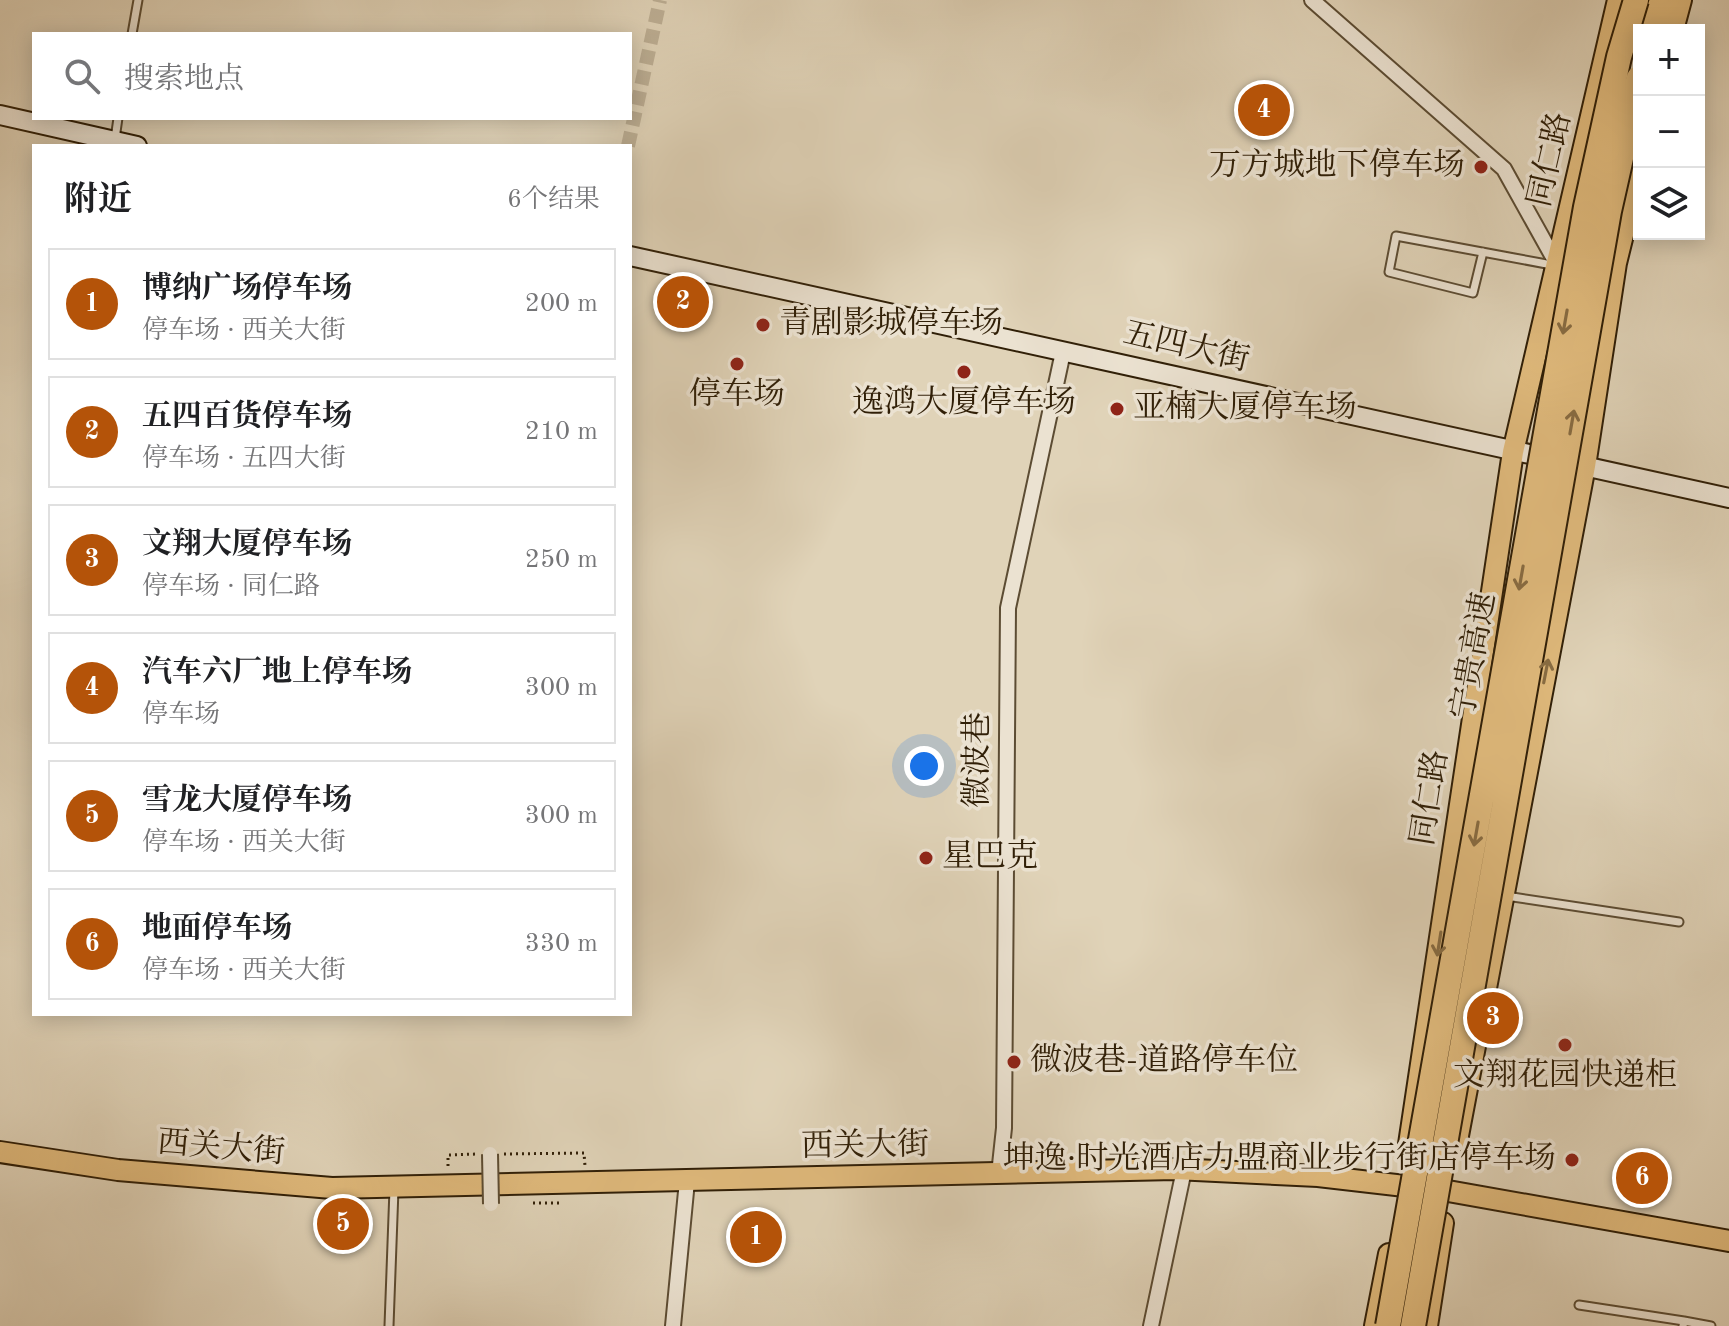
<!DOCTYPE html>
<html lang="zh">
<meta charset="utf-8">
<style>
:root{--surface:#fff;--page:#f2f2f2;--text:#202124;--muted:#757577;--line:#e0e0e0;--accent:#b45309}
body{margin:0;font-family:"Old Standard TT","Noto Serif SC",serif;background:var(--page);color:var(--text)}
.controls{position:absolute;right:24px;top:24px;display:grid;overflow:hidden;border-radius:0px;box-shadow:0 4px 20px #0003}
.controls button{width:72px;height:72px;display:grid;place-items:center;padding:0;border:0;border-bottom:2px solid var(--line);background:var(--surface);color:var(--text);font:40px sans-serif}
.you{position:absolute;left:924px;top:766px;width:28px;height:28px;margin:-20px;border:6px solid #fff;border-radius:50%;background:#1a73e8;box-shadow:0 0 0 12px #1a73e833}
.badge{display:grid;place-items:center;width:52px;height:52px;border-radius:50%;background:var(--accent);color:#fff;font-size:26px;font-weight:700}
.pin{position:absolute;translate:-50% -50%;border:4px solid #fff;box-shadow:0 2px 8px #0006}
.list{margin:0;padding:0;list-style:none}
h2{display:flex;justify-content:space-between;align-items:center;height:104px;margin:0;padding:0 32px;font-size:34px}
h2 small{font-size:26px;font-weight:400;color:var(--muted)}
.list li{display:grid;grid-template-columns:52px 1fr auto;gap:24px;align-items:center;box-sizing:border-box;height:112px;margin:0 16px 16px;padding:0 16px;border:2px solid var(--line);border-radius:0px}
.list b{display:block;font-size:30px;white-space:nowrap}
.list p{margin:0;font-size:26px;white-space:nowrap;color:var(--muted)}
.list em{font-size:26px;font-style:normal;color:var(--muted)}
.icon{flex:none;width:44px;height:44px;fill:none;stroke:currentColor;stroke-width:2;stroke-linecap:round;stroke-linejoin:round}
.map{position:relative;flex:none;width:1729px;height:1326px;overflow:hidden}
.search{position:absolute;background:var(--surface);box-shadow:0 4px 20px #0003;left:32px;top:32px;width:600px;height:88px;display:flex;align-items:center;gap:20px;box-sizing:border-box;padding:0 28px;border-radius:0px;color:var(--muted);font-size:30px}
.panel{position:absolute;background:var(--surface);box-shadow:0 4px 20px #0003;left:32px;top:144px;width:600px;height:872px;border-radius:0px}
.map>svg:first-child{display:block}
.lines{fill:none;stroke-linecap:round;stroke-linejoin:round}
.street-tunnel{stroke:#bdaf95;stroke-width:14;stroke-dasharray:14 7;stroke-linecap:butt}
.lane-casing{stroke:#5c4c33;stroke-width:11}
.street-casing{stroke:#5c4c33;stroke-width:18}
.secondary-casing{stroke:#301f07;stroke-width:22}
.primary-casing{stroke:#301f07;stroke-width:24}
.highway-casing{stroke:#301f07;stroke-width:28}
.path{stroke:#301f07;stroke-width:3;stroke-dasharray:2 4;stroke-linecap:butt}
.lane{stroke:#ebe2d1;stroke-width:7}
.street{stroke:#ebe2d1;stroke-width:14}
.secondary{stroke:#ebe2d1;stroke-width:18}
.primary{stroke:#e0ba7c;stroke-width:20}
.highway{stroke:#e0ba7c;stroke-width:24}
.street-bridge-casing{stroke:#5c4c33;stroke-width:18;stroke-linecap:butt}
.highway-bridge-casing{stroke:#301f07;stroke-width:28;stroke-linecap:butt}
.street-bridge{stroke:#ebe2d1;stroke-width:14}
.highway-bridge{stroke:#e0ba7c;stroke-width:24}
.oneway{stroke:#886c42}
.poi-dot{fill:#8f2418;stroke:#ebe2d1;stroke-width:3}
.labels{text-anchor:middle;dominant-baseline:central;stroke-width:7;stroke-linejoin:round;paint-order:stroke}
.street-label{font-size:32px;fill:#301f07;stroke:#ebe2d1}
.poi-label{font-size:32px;fill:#301f07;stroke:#ebe2d1;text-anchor:start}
</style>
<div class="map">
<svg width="1729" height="1326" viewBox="0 0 1729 1326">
<rect width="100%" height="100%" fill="#e0d3b8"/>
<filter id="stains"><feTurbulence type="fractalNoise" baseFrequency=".0025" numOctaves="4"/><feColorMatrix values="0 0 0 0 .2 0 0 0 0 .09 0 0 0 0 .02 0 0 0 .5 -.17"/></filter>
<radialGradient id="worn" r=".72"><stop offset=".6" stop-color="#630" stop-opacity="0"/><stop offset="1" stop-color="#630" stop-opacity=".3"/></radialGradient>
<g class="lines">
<path class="street-tunnel" d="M628,146L660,0"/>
<defs>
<path id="lane" d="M132,34L138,0
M115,139L118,118
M1483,252L1473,293L1389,272L1396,236L1552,265
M1506,896L1679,922
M1579,1305L1684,1321L1683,1326
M1684,1321L1711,1326
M389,1326L394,1189"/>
<path id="street" d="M1312,0L1504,169L1558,266
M999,1174L1004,1128L1008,608L1063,352
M673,1326L687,1181
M1151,1326L1184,1170"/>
<path id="secondary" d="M0,115L137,146
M630,256L1729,498"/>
<path id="primary" d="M1673,30L1681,0
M1457,1141L1585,466L1616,263L1639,170
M1409,1144L1513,452L1618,0
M0,1152L118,1170L332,1188L1175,1169L1318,1176L1448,1191L1729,1241
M1375,1326L1389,1254
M1427,1326L1443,1223"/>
<path id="highway" d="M1653,30L1662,0"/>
</defs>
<use href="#lane" class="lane-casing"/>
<use href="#street" class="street-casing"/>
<use href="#secondary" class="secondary-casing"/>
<use href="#primary" class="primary-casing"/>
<use href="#highway" class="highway-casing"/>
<path class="path" d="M504,1154L584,1153L585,1166
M448,1166V1155L477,1154
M533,1203H559L558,1200"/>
<use href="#lane" class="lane"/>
<use href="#street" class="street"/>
<use href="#secondary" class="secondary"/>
<use href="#primary" class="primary"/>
<use href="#highway" class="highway"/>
<defs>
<path id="street-bridge" d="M490,1154L491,1204"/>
<path id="highway-bridge" d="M1388,1326L1586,207L1619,57L1636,0
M1413,1326L1609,211L1639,78"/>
</defs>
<use href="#street-bridge" class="street-bridge-casing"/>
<use href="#highway-bridge" class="highway-bridge-casing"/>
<use href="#street-bridge" class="street-bridge"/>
<use href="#highway-bridge" class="highway-bridge"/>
</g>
<defs><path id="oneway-shaft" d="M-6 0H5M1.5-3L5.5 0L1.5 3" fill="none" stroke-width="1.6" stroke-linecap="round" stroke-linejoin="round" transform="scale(2)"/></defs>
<g class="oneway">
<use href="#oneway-shaft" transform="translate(1565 322) rotate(100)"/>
<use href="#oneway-shaft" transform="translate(1572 422) rotate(-80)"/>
<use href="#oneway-shaft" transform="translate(1521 578) rotate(100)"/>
<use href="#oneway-shaft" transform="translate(1546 671) rotate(-79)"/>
<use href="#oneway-shaft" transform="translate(1476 834) rotate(100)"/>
<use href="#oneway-shaft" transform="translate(1439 944) rotate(99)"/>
</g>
<g class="poi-dot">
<circle cx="1481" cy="167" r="8"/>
<circle cx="763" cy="325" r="8"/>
<circle cx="737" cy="364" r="8"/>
<circle cx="964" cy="372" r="8"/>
<circle cx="1117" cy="409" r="8"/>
<circle cx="926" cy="858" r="8"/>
<circle cx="1565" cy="1045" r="8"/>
<circle cx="1014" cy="1062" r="8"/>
<circle cx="1572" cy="1160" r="8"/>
</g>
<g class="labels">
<g class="street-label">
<text transform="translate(1551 160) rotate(-77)">同仁路</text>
<text transform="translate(1186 348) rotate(13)">五四大街</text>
<text transform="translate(1475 656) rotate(-80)">宁贵高速</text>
<text transform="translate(979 760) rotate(-90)">微波巷</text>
<text transform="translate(1431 798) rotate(-81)">同仁路</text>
<text transform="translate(865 1147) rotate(-1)">西关大街</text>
<text transform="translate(221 1149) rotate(5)">西关大街</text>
</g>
<g class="poi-label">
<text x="1465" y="167" text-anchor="end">万方城地下停车场</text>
<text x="779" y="325">青剧影城停车场</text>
<text x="737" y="396" text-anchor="middle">停车场</text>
<text x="964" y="404" text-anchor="middle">逸鸿大厦停车场</text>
<text x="1133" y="409">亚楠大厦停车场</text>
<text x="942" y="858">星巴克</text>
<text x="1030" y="1062">微波巷-道路停车位</text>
<text x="1565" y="1077" text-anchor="middle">文翔花园快递柜</text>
<text x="1556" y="1160" text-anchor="end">坤逸·时光酒店力盟商业步行街店停车场</text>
</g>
</g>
<rect width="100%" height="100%" filter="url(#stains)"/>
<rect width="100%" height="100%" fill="url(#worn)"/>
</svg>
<div class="controls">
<button>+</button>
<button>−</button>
<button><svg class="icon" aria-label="layers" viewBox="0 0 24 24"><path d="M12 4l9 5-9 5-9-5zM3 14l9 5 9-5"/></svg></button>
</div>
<div class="you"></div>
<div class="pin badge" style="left:756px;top:1237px">1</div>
<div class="pin badge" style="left:683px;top:302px">2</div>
<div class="pin badge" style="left:1493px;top:1018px">3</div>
<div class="pin badge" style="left:1264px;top:110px">4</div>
<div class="pin badge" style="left:343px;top:1224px">5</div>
<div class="pin badge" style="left:1642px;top:1178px">6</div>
<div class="search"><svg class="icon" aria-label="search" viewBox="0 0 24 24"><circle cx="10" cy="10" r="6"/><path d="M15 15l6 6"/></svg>搜索地点</div>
<section class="panel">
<h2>附近<small>6个结果</small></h2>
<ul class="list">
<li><span class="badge">1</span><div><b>博纳广场停车场</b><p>停车场 · 西关大街</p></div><em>200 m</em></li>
<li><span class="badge">2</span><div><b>五四百货停车场</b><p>停车场 · 五四大街</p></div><em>210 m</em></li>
<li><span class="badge">3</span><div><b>文翔大厦停车场</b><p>停车场 · 同仁路</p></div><em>250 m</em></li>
<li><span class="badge">4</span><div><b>汽车六厂地上停车场</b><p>停车场</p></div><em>300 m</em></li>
<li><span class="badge">5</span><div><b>雪龙大厦停车场</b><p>停车场 · 西关大街</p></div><em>300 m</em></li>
<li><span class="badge">6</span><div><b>地面停车场</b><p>停车场 · 西关大街</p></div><em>330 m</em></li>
</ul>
</section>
</div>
